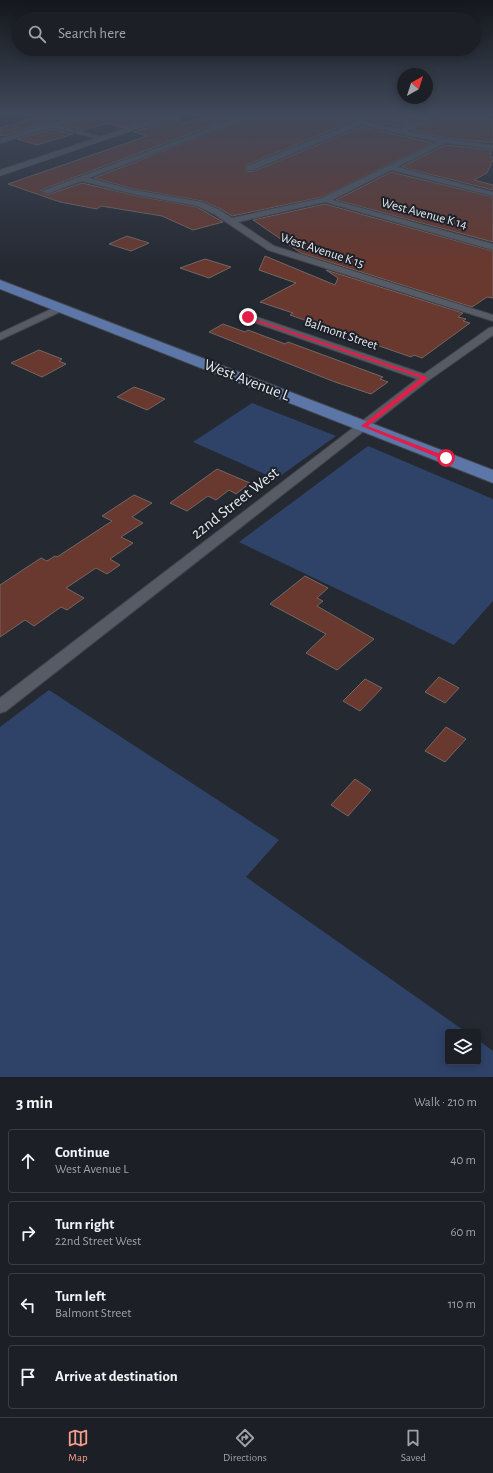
<!DOCTYPE html>
<meta charset="utf-8">
<style>
:root{--surface:#1c1f26;--page:#292c32;--text:#f1f3f6;--muted:#a0a2a7;--line:#3a3d43;--accent:#f49d8c}
body{margin:0;font-family:"Alegreya Sans",sans-serif;background:var(--page);color:var(--text)}
.controls{position:absolute;right:12px;bottom:12px;display:grid;overflow:hidden;border-radius:4px;box-shadow:0 2px 10px #0003}
.controls button{width:36px;height:36px;display:grid;place-items:center;padding:0;border:0;border-bottom:1px solid var(--line);background:var(--surface);color:var(--text);font:20px sans-serif}
.compass{position:absolute;left:397px;top:68px;width:36px;height:36px;border-radius:50%;background:var(--surface);box-shadow:0 2px 10px #0003;rotate:39deg}
.stop{position:absolute;width:12px;height:12px;margin:-9px;border:3px solid #e11d48;border-radius:50%;background:#fff}
.stop.end{background:#e11d48;border-color:#fff;box-shadow:0 1px 4px #0008}
.list{margin:0;padding:0;list-style:none}
h2{display:flex;justify-content:space-between;align-items:center;height:52px;margin:0;padding:0 16px;font-size:17px}
h2 small{font-size:13px;font-weight:400;color:var(--muted)}
.list li{display:grid;grid-template-columns:26px 1fr auto;gap:12px;align-items:center;box-sizing:border-box;height:64px;margin:0 8px 8px;padding:0 8px;border:1px solid var(--line);border-radius:4px}
.list b{display:block;font-size:15px;white-space:nowrap}
.list p{margin:0;font-size:13px;white-space:nowrap;color:var(--muted)}
.list em{font-size:13px;font-style:normal;color:var(--muted)}
.icon{flex:none;width:22px;height:22px;fill:none;stroke:currentColor;stroke-width:2;stroke-linecap:round;stroke-linejoin:round}
.map{position:relative;flex:none;width:493px;height:1077px;overflow:hidden}
.search{position:absolute;background:var(--surface);box-shadow:0 2px 10px #0003;left:12px;right:12px;top:12px;height:44px;display:flex;align-items:center;gap:10px;box-sizing:border-box;padding:0 14px;border-radius:22px;color:var(--muted);font-size:15px}
.sheet{height:340px;background:var(--surface)}
nav{display:flex;justify-content:space-around;align-items:center;box-sizing:border-box;height:56px;border-top:1px solid var(--line);background:var(--surface);font-size:11px;color:var(--muted)}
nav a{display:grid;justify-items:center;gap:2px}
nav .on{color:var(--accent)}
.map>svg:first-child{display:block}
.green{fill:#2f4369}
.building{fill:#69382e;stroke:#736764}
.lines{fill:none;stroke-linecap:round;stroke-linejoin:round}
.street-casing{stroke:#42454c;stroke-width:2}
.secondary-casing{stroke:#42454c;stroke-width:1}
.primary-casing{stroke:#42454c;stroke-width:2}
.street{fill:#565b65;fill-rule:evenodd}
.secondary{fill:#565b65;fill-rule:evenodd}
.primary{fill:#5d76a8;fill-rule:evenodd}
.route{fill:#e11d48}
.labels{text-anchor:middle;dominant-baseline:central;stroke-width:4;stroke-linejoin:round;paint-order:stroke}
.far-street-label{font-size:13px;fill:#e5e8ed;stroke:#1c2028}
.street-label{font-size:16px;fill:#e5e8ed;stroke:#1c2028}
</style>
<div class="map">
<svg width="493" height="1077" viewBox="0 0 493 1077">
<rect width="100%" height="100%" fill="#252932"/>
<path class="green" d="M252,403L336,436L276,479L193,442Z
M368,446L493,499V601L454,645L239,542Z
M49,690L279,840L246,877L466,1032H448V1062H478V1040L493,1051V1077H0V727Z"/>
<path class="building" d="M42,115H70L5,136L0,135V128Z
M88,115H160L122,128L107,123L83,130L64,125Z
M211,115H240L41,190V191L45,194H50L82,183L133,195L197,207L223,222L193,230L162,216L101,206L97,209L60,202L8,184L147,136L134,132L179,117L180,124Z
M256,115H323L349,123L246,165V170L247,172L254,171L362,127L433,143L322,197L232,216L221,209L202,201L134,189L94,178Z
M345,115H409L422,118L401,127Z
M447,115H470L493,120V143L444,138L412,130L427,123L430,120L435,121Z
M52,129L73,134L37,145L17,139Z
M445,145L492,150L490,157H493V160L487,173L474,180L493,185V190L401,167Z
M391,172L493,197V242L336,200Z
M325,204L493,251V298L487,297L472,307L301,253L253,220Z
M127,236L149,243L131,251L109,244Z
M265,256L335,285L338,278L326,270L463,313L458,317L466,319L463,321L470,323L422,358L414,355L411,357L290,315L293,313L260,302L296,283L259,270Z
M205,259L231,267L209,278L180,268Z
M223,324L245,332L248,330L285,344L288,342L383,377L380,379L388,382L371,394L335,382L209,332Z
M39,350L62,359L59,361L66,364L42,377L11,363Z
M134,387L143,390L165,399L147,410L117,397Z
M217,469L250,483L236,494L229,490L216,500L208,496L187,511L170,503Z
M134,495L152,503L132,517L143,523L121,537L133,543L110,559L120,565L107,574L96,568L66,588L84,598L67,610L61,607L34,626L25,620L0,637V585L41,558L47,561L55,556L57,557L112,521L102,516Z
M305,576L328,588L317,598L323,601L317,606L374,639L337,670L306,653L326,634L270,604Z
M439,677L459,688L445,703L425,692Z
M365,679L382,688L360,711L343,701Z
M446,727L466,739L445,762L425,751Z
M355,779L371,790L348,816L331,805Z"/>
<g class="lines">
<defs>
<path id="street" d="M76,115H87L59,125L104,138V140L52,127L0,143V139Z
M245,115H255L89,178L134,190L202,202L220,210L232,218L322,198L437,142L362,125L253,170H247V166L354,123L324,115H337L401,129L422,120L425,115H432L426,122L408,131L444,139L493,145V149L445,143L397,167L493,192V196L391,170L332,200L493,244V250L325,202L238,222L274,246L493,315V321L268,250L214,214L197,206L133,194L82,181L49,193H46L42,191Z
M60,305L64,306L65,308L64,310L0,340V333Z
M248,314L424,374L489,328L493,327V335L429,380L6,711L0,713V698L417,379L244,319L243,317L244,315Z"/>
<path id="secondary" d="M165,115H179L0,176V170Z"/>
<path id="primary" d="M0,280L493,470V483L0,289Z"/>
</defs>
<use href="#street" class="street-casing"/>
<use href="#secondary" class="secondary-casing"/>
<use href="#primary" class="primary-casing"/>
<use href="#street" class="street"/>
<use href="#secondary" class="secondary"/>
<use href="#primary" class="primary"/>
</g>
<linearGradient id="sky" x2="0" y2="1"><stop stop-color="#14171c"/><stop offset="0.43" stop-color="#40495a"/><stop offset="1" stop-color="#40495a" stop-opacity="0"/></linearGradient>
<rect width="493" height="266" fill="url(#sky)"/>
<path class="route" d="M246,316L427,377V379L368,426L448,457V460H444L361,426L421,378L246,318Z"/>
<g class="labels">
<g class="far-street-label">
<text transform="translate(424 214) rotate(15)">West Avenue K 14</text>
<text transform="translate(322 251) rotate(18)">West Avenue K 15</text>
<text transform="translate(341 334) rotate(19)">Balmont Street</text>
</g>
<g class="street-label">
<text transform="translate(247 380) rotate(21)">West Avenue L</text>
<text transform="translate(235 503) rotate(-38)">22nd Street West</text>
</g>
</g>
</svg>
<div class="controls">
<button><svg class="icon" aria-label="layers" viewBox="0 0 24 24"><path d="M12 4l9 5-9 5-9-5zM3 14l9 5 9-5"/></svg></button>
</div>
<svg class="compass" viewBox="-18 -18 36 36"><path d="M0-13l5 13h-10z" fill="#e53935"/><path d="M0 13l5-13h-10z" fill="#a0a2a7"/></svg>
<div class="stop" style="left:446px;top:458px"></div>
<div class="stop end" style="left:248px;top:317px"></div>
<div class="search"><svg class="icon" aria-label="search" viewBox="0 0 24 24"><circle cx="10" cy="10" r="6"/><path d="M15 15l6 6"/></svg>Search here</div>
</div>
<section class="sheet">
<h2>3 min<small>Walk · 210 m</small></h2>
<ul class="list">
<li><svg class="icon" aria-label="ahead" viewBox="0 0 24 24"><path d="M12 20V5M6 11l6-6 6 6"/></svg><div><b>Continue</b><p>West Avenue L</p></div><em>40 m</em></li>
<li><svg class="icon" aria-label="right" viewBox="0 0 24 24"><path d="M7 20v-9h11M14 6l5 5-5 5"/></svg><div><b>Turn right</b><p>22nd Street West</p></div><em>60 m</em></li>
<li><svg class="icon" aria-label="left" viewBox="0 0 24 24"><path d="M17 20v-9H6M10 6l-5 5 5 5"/></svg><div><b>Turn left</b><p>Balmont Street</p></div><em>110 m</em></li>
<li><svg class="icon" aria-label="arrive" viewBox="0 0 24 24"><path d="M6 21V4h12l-3 4 3 4H6"/></svg><div><b>Arrive at destination</b></div></li>
</ul>
</section>
<nav>
<a class="on"><svg class="icon" aria-label="map" viewBox="0 0 24 24"><path d="M3 6l6-2 6 2 6-2v14l-6 2-6-2-6 2zM9 4v14M15 6v14"/></svg>Map</a>
<a><svg class="icon" aria-label="directions" viewBox="0 0 24 24"><path d="M12 3l9 9-9 9-9-9zM9 14v-3h6M13 9l2 2-2 2"/></svg>Directions</a>
<a><svg class="icon" aria-label="saved" viewBox="0 0 24 24"><path d="M7 4h10v16l-5-4-5 4z"/></svg>Saved</a>
</nav>
